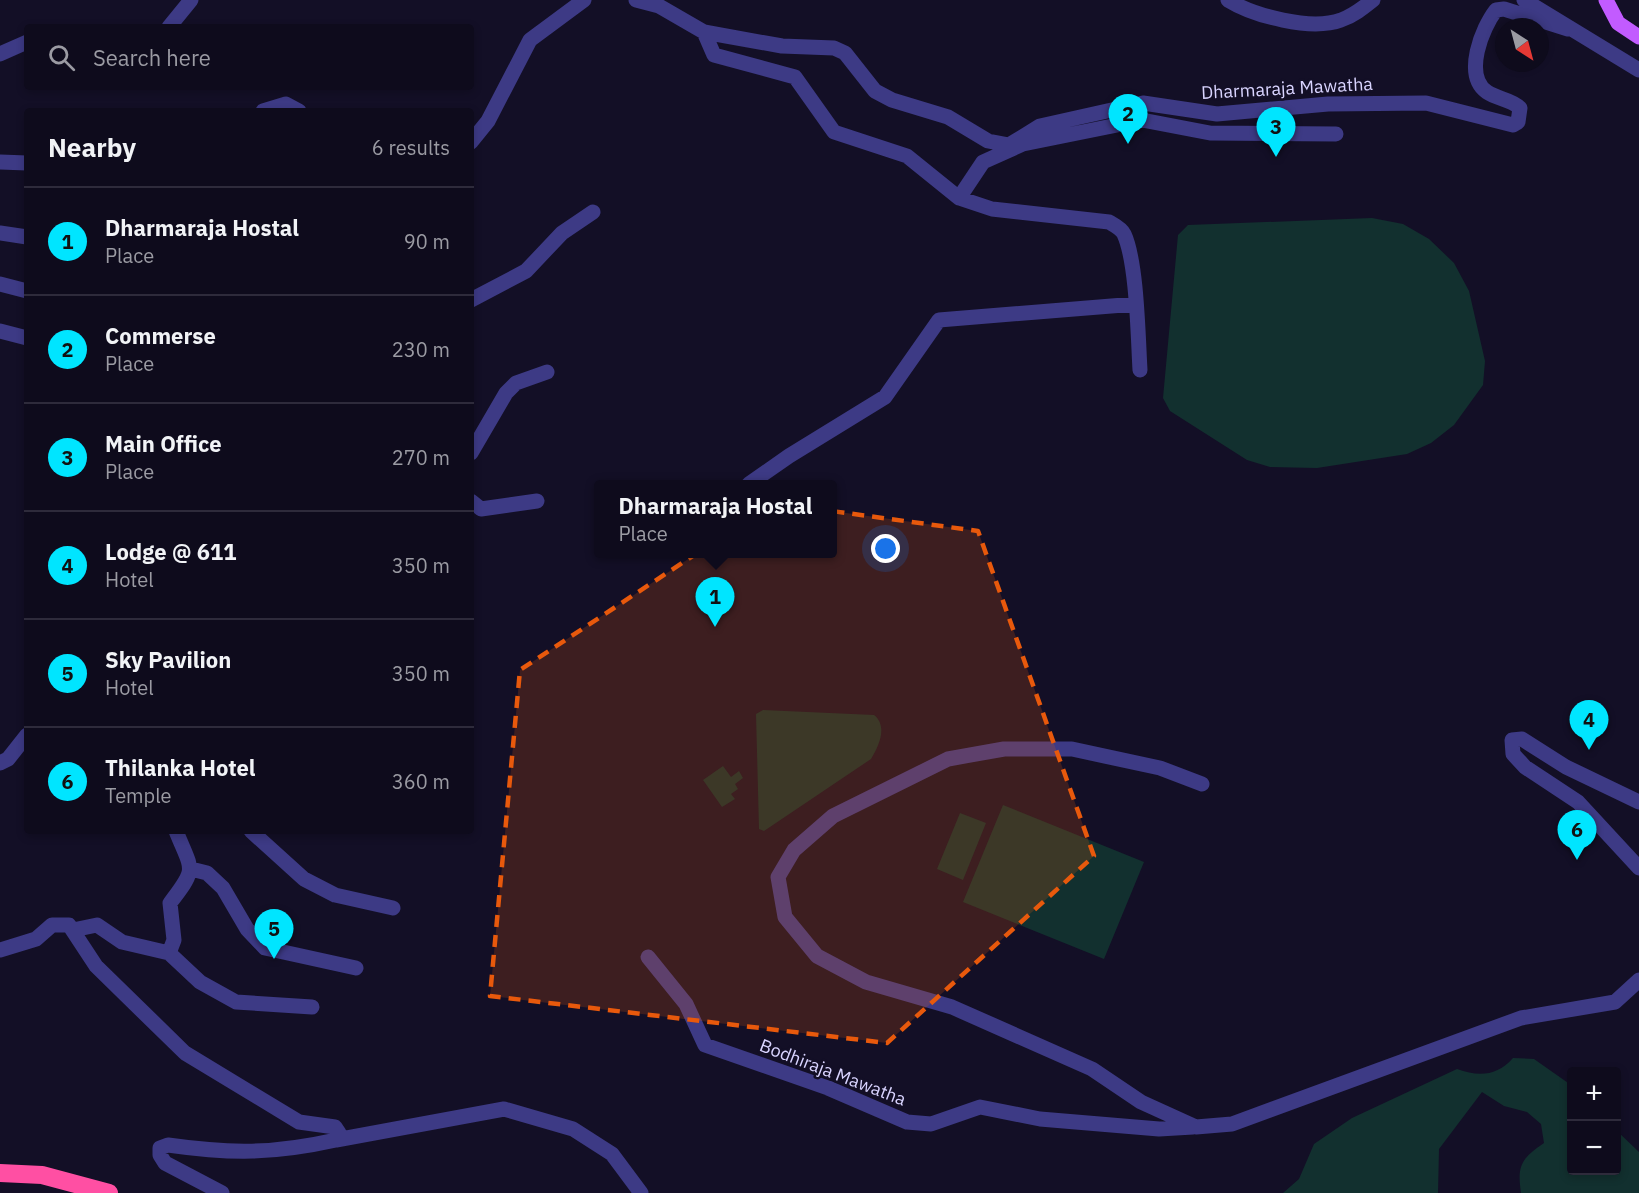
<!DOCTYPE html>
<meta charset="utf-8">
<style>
:root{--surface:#0e0b1c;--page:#1c1929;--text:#f1f3f6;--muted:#9b9ba3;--line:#2e2b3b;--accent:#00e5ff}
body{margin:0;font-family:"IBM Plex Sans",sans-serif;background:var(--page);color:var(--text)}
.controls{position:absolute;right:18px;bottom:18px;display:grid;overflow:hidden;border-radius:6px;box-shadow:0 3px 9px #0003}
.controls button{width:54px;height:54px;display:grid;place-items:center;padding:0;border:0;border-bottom:2px solid var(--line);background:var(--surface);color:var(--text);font:30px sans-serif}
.compass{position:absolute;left:1495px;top:18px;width:54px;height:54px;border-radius:50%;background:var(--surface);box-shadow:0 3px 9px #0003;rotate:144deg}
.you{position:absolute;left:886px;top:549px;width:21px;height:21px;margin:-15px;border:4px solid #fff;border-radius:50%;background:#1a73e8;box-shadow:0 0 0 9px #1a73e833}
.badge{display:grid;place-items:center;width:39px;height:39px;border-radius:50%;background:var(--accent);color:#111;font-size:20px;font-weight:700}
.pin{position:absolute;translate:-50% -50px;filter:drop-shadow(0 2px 3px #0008)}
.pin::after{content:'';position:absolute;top:32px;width:21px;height:18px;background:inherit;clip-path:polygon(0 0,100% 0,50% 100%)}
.popup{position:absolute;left:594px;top:480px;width:243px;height:78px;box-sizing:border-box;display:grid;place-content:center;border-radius:6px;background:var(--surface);filter:drop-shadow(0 2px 4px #0005);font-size:20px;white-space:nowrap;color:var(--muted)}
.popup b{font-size:22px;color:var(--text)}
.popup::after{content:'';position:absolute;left:50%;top:100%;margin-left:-12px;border:12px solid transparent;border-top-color:var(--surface)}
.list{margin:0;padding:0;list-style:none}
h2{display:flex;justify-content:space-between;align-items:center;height:78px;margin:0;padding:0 24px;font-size:26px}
h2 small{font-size:20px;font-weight:400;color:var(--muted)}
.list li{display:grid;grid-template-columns:39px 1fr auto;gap:18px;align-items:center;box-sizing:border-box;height:108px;padding:0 24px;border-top:2px solid var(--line)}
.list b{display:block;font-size:22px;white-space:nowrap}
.list p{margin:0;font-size:20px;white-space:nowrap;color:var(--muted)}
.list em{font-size:20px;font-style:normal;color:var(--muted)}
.icon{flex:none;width:33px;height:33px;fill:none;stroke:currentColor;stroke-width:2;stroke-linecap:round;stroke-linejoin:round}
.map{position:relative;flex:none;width:1639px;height:1193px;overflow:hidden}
.search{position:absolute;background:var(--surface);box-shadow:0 3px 9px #0003;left:24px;top:24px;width:450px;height:66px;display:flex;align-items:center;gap:15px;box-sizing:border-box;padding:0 21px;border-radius:6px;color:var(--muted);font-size:22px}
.panel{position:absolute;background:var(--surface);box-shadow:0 3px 9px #0003;left:24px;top:108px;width:450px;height:726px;border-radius:6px}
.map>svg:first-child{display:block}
.green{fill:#12302f}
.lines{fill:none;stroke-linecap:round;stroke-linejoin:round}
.minor{stroke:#3d3a85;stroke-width:15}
.major{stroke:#c25bff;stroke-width:15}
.highway{stroke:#ff4fa3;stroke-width:18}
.marked{fill:#e8590c;fill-opacity:0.2;stroke:#e8590c;stroke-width:4.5;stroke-dasharray:12 8;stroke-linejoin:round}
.labels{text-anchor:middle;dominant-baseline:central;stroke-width:5;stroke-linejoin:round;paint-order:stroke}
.street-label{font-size:18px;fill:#d9d4ff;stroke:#130f26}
</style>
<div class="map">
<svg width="1639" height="1193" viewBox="0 0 1639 1193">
<rect width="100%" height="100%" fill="#130f26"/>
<path class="green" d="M1372,218L1403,224L1429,239L1454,263L1469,291L1485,361L1483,385L1454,425L1431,443L1407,454L1317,468L1270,467L1247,460L1170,411L1163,398L1178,235L1188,225Z
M763,710L874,715C888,726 879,746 871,759L764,831L759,829L756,714Z
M723,766L731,777L739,771L743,778L735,784L738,789L731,794L735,799L722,807L703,780Z
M1003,805L1144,862L1104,959L963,902Z
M960,813L986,823L963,880L937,869Z
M1513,1058L1534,1059L1571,1085L1572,1170H1616L1617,1131L1639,1152V1193H1521C1517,1165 1521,1159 1544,1143L1541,1124L1527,1112L1504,1106L1482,1092L1439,1149L1438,1193H1283L1299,1179L1314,1144L1352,1118L1457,1069C1479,1077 1497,1076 1513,1058Z"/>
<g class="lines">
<path class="minor" d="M636,0L659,6L704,32L782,46L834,48L845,53L875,91L892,100L948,117L988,141L1009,145L1040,126L1143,103L1217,114L1328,104L1426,103L1513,125L1518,122L1520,108C1511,99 1497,99 1487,92C1463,75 1482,28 1496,10L1504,9L1568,29
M1228,0C1254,16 1311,31 1341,20C1353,16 1363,8 1373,0
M1524,0L1639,70
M169,27L191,0
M704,32L714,55L795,77L834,132L907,156L959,198L992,209L1109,222C1114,225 1121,228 1124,234C1137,262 1138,337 1140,370
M0,54L27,42
M263,111L286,104L299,111
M471,142L488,121L530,40L584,0
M0,162L27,163
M959,198L983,162L1023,144L1142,120L1210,133L1336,134
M0,233L27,237
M0,284L27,291
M471,300L526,271L562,233L593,212
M0,331L27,338
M471,453L506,393L516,383L547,372
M749,484L789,456L885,397L939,320L1136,304
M471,501L481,509L537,501
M0,763L8,759L27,735
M1202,784L1160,768L1072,749H1004L948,759L833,816L794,850L778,877L785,917L817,956L866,982L952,1007L1092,1069L1141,1102L1196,1127L1232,1124L1521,1018L1615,1002L1639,980
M1639,802L1566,767L1522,739L1512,740L1513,754L1525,767L1578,802L1639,868
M251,831L304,879L335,895L393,908
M191,869L207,873L223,888L247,929L265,948L356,968
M73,930L97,925L122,942L169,953L174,940L170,903C198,867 192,871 176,831
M0,950L36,939L52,925H69L96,966L185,1053L299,1122L335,1127L339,1133L336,1140C273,1154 231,1154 168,1145L160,1148V1155L165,1163L222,1193
M169,953L200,982L236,1002L312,1007
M648,957L686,1004L705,1045L828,1088L907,1122L931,1124L980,1107L1040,1119L1159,1129L1193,1127
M336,1140L504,1109L573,1129L612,1154L641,1193"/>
<path class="major" d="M1606,0L1618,23L1639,37"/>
<path class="highway" d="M0,1173L42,1175L109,1193"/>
</g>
<path class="marked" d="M773,503L978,531L1094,856L887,1043L490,996L520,670Z"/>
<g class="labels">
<g class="street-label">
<text transform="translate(1287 88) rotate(-3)">Dharmaraja Mawatha</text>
<text transform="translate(833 1072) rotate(21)">Bodhiraja Mawatha</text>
</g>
</g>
</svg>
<div class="controls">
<button>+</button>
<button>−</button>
</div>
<svg class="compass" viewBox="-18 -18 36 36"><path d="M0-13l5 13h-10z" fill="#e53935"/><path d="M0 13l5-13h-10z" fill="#9b9ba3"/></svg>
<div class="you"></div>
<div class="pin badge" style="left:715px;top:627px">1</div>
<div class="popup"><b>Dharmaraja Hostal</b>Place</div>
<div class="pin badge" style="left:1128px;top:144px">2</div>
<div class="pin badge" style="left:1276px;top:157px">3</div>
<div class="pin badge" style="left:1589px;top:750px">4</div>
<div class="pin badge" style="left:274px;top:959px">5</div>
<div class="pin badge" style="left:1577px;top:860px">6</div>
<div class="search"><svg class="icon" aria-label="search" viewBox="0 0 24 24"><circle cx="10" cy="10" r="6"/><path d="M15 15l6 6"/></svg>Search here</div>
<section class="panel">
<h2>Nearby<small>6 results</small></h2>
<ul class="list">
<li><span class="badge">1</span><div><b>Dharmaraja Hostal</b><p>Place</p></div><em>90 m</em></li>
<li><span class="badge">2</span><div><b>Commerse</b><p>Place</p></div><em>230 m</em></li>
<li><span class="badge">3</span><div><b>Main Office</b><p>Place</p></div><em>270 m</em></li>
<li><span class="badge">4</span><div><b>Lodge @ 611</b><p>Hotel</p></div><em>350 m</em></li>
<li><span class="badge">5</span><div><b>Sky Pavilion</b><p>Hotel</p></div><em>350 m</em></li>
<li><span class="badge">6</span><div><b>Thilanka Hotel</b><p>Temple</p></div><em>360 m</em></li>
</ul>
</section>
</div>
